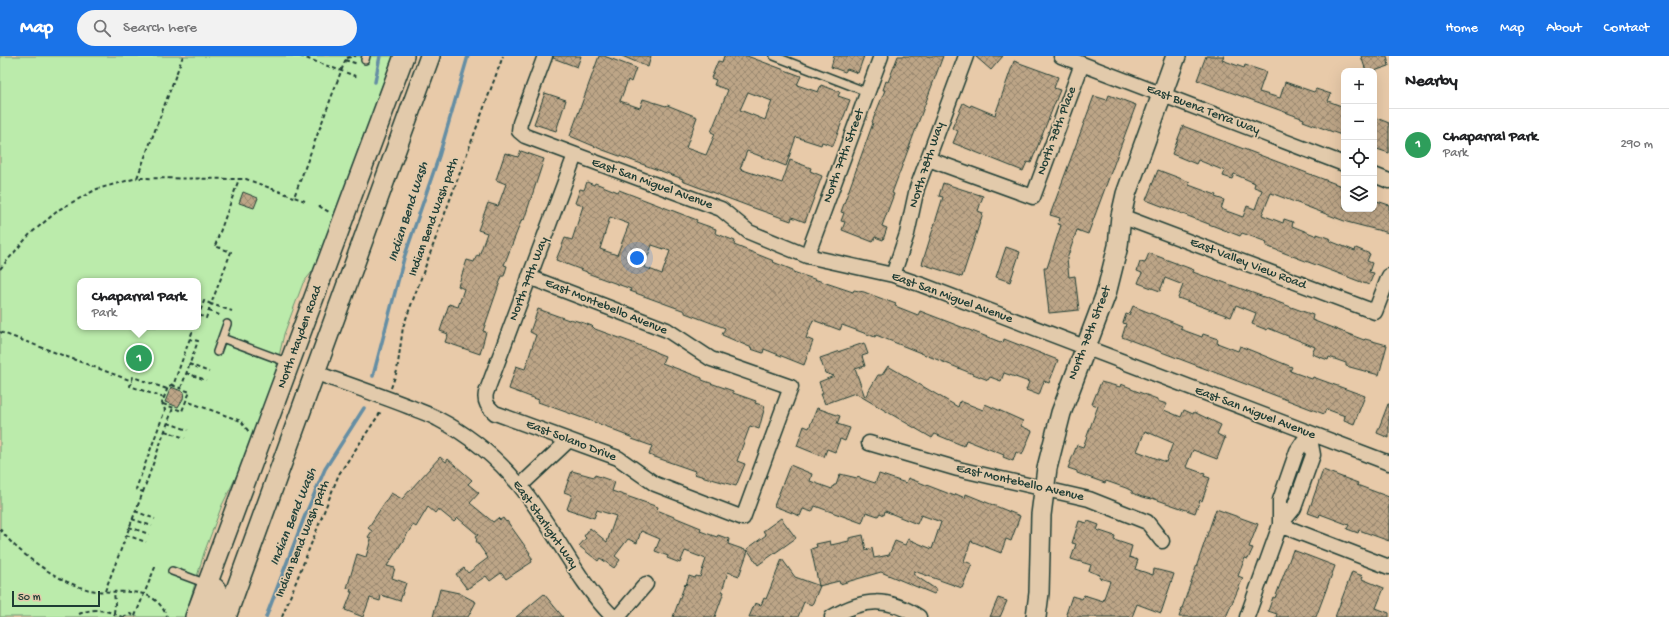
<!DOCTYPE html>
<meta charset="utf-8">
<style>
:root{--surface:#fff;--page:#f2f2f2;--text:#202124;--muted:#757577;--line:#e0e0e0;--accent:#1a73e8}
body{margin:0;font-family:"Gochi Hand",sans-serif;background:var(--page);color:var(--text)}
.controls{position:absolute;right:12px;top:12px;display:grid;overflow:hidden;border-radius:8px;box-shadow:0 4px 16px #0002}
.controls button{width:36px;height:36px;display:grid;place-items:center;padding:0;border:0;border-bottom:1px solid var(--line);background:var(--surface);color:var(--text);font:20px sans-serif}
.scale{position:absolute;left:12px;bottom:10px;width:88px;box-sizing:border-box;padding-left:4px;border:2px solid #1f3d34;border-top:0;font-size:11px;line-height:14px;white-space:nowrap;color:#1f3d34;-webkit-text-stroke:3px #e2caab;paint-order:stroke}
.you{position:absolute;left:637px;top:202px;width:14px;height:14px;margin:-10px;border:3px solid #fff;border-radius:50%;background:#1a73e8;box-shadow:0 0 0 6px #1a73e833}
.badge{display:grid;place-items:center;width:26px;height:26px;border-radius:50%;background:var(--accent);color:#fff;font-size:13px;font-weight:700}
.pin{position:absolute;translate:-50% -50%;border:2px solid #fff;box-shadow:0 1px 4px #0006}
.popup{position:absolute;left:77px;top:222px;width:124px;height:52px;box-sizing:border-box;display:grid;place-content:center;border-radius:8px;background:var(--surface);filter:drop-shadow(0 1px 3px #0005);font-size:13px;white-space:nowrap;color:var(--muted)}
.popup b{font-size:15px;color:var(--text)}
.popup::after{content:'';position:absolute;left:50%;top:100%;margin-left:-8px;border:8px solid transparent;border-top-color:var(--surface)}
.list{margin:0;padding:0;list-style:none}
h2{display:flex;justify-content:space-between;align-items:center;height:52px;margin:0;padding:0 16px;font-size:17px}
h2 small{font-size:13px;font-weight:400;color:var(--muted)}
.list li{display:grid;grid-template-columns:26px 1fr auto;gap:12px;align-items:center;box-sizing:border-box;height:72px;padding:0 16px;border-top:1px solid var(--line)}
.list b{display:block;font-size:15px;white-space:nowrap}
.list p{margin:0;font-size:13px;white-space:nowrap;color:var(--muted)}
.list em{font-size:13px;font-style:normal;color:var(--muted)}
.icon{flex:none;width:22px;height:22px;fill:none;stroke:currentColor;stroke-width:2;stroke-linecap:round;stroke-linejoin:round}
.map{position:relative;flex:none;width:1389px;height:561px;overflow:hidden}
header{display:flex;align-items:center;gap:24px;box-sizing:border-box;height:56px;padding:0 20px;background:var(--accent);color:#fff}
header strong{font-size:19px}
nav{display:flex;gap:22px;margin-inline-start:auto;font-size:14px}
.search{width:280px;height:36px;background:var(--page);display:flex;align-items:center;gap:10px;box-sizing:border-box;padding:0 14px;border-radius:22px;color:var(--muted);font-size:15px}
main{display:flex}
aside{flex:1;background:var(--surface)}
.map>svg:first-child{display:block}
.green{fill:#bbebab;stroke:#6d9470;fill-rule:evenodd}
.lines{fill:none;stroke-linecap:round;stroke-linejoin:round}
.stream{stroke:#658ea4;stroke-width:3.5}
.building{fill:url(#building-cross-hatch);stroke:#1f3d34;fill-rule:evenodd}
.lane-casing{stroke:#1f3d34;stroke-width:10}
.street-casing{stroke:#1f3d34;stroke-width:17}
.secondary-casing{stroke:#1f3d34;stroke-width:22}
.path{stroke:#1f3d34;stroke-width:2;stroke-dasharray:4 3;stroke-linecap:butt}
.lane{stroke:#e2caab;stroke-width:7}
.street{stroke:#e2caab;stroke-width:14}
.secondary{stroke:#e2caab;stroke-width:19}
.labels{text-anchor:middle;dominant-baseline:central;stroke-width:3.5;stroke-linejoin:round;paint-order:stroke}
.street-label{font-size:13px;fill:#1f3d34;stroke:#e2caab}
.water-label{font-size:14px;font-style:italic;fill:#25443d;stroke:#e2caab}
</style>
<header>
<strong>Map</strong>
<div class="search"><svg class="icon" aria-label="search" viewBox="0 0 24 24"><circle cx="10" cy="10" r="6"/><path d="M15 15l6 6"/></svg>Search here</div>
<nav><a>Home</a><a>Map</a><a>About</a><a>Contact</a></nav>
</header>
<main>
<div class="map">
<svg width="1389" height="561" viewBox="0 0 1389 561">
<defs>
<pattern id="building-cross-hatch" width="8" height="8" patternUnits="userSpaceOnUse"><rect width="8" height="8" fill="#bda587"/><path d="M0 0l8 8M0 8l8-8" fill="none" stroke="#99886f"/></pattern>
</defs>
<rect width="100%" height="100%" fill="#e8caa9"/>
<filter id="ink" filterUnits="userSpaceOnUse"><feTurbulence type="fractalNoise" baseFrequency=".025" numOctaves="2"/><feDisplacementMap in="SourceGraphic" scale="8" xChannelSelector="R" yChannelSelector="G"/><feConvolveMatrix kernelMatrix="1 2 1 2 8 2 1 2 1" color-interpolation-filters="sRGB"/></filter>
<g filter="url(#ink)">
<path class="green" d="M0,0H393L316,211L303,227L284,278L273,327L246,401L222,449L204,497L185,561H0ZM80,225H198V271H80Z"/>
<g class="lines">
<path class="stream" d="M375,26L380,0
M373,320L404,202L439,100L468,0
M266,561L304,462L325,413L364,352"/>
</g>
<path class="building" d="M553,0H581L577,11L553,2Z
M599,0H604L636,12L631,26L628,24L620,45L640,52L643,43L666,50L667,49L697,61L686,92L706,99L715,78L711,76L728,34L714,29L716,24L711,22L718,5L722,6L724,0H747L782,13L801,20L797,29L818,36L821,29L840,36L838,40L850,44L833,90L822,86L821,89L796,81L786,110L747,95L740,113L782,127L790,104L811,112L810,115L822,120L805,166L792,161L791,165L751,151L682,125L683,123L603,94L570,80ZM748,36L772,45L765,64L740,54Z
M622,0H651L648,11Z
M834,0H864L858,17L847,13L845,16L831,11Z
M898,0H943L892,137L894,138L882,170L887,172L883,184L875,181L873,186L842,174L845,166L841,165L844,157L841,156L873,67L872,66L885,34H883L886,25L888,26Z
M975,0H1003L991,14Z
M1206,0H1224L1222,4L1244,12L1245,9L1266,16L1259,36L1280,42L1285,26L1314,36L1316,33L1331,38L1328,45L1344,51V80L1303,65L1304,63L1197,24Z
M1361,0H1387L1389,10L1374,15H1366Z
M1014,5L1058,21L1054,32L1060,34L1031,107L1027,106L1023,115L953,87L958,75L952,72L963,47L970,51L971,49L995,59Z
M545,37L566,44L556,75L534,68Z
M1109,39L1136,49L1088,178L1077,174L1067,203L1069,221L1075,220L1079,254L1049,257L1044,212H1047L1061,169L1058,168L1060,162L1050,159L1094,40L1107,44Z
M1374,61L1389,67V97L1374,92Z
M1183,70L1344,131V153H1374V144L1389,149V177L1347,166L1271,137L1262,159L1283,167L1284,163L1293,166L1292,170L1317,180V178L1331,183L1330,185L1355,195L1356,192L1370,198L1367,205L1372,207L1369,216L1374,217L1369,229L1266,190L1267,186L1242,177L1240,180L1146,144L1158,114L1190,126L1189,129L1216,139L1215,141L1224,144L1221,153L1243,161L1247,150L1255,153L1262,134L1254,131L1255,127L1234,118L1232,123L1223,120L1225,115L1198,104L1196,108L1172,98Z
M521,95L544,103L524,164L522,163L504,209L507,210L504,220H502L483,275L486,276L480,298L445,286L448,278L440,275L449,248L458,251L464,233L458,230L467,204L474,206L477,199L479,200L487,177L478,174L488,147L498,150L506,128L496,124L505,97L518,101Z
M587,126L594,129L595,127L618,136L619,134L697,164L696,166L716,173L715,177L735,185L734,189L774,205L773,206L793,214V216L853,236L854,234L864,236L896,248L895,250L918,259L920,255L1003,287L1004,283L1058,304L1049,327L1044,325L1039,339L1026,334L1029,326L1004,317L1001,325L990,321L988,324L876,279L875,281L842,269L840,274L813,264L806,282L813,285L804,309L764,293L763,297L751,293L752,292L722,279L725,272L685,257V255L630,235L631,233L587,217V216L556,204L565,182L572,184L583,150L575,147L580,133L584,134ZM610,161L629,168L617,199L600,193ZM652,189L670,195L662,218L644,211Z
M943,127L983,140L978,155L983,157L962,221L922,208L943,141L939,140Z
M243,136L258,142L254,152L239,147Z
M1006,191L1020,196L1010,226L996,221Z
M1149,197L1194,214L1193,216L1220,226V225L1313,259L1312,264L1364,284L1365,283L1387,289L1379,319L1346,310V307L1329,301L1328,304L1312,298L1315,291L1268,272L1267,274L1252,268L1256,257L1236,249L1231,261L1178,242L1183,229L1165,222L1160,235L1138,227L1142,217L1137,215L1140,206L1145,207Z
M1133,250L1182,270L1180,273L1202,281L1203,278L1218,283L1217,287L1238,295L1240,290L1292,311L1290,315L1312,323L1313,321L1365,340L1354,368L1344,364L1345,360L1326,353L1324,358L1122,281L1126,268L1123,267L1126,258L1129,259Z
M538,253L569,264L570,263L584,267L592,270L595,273L655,295V296L665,300L662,307L702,322V324L733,335V337L756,345L755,347L765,350L759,373L750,370L737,405L745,408L736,430L694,418L695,415L649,399L652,390L632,383L633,382L612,374L613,373L538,346L539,344L509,333L516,310L525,313L536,279L530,276Z
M864,287L868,298L862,300L865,310L855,313L865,341L878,319H882L888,310L958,351L960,345L983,354L985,348L1023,365L1021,370L1032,375L1022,399L1016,396L1013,405L1003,401L1004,399L966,384L964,390L935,378L932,382L855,337L825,348L821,338H823L819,326L834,320L825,317L820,302Z
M1101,326L1120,331L1121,328L1131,332V333L1157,343V345L1167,348L1164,354L1181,361L1184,354L1193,358L1194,356L1221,369L1217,378L1225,382L1217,403L1193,394L1186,411L1205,418L1204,420L1210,422L1202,445L1200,444L1195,457L1152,442V443L1142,441L1132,437V435L1126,432L1106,425L1105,427L1077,417V415L1068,412L1077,389L1083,391L1098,350L1092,348ZM1145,375L1173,387L1166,406L1137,395Z
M171,331L184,336L183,343L178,351L165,346Z
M1388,348H1389V382L1377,377Z
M817,352L840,360L837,368L850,372L845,385L840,383L835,396L827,393L824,401L797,390L804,370L809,372Z
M440,401L446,406L448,403L472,424L468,428L479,437L470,447L493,466L498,462L500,464L503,462L506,466L507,465L530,497L529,498L533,503L531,504L532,506L506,523L501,517L490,525L486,520L467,533L456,518L464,512L468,517L488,502L476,485L477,484L475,481L478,479L458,462L454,466L438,453L435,457L428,451L416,471L413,469L387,510L395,512L392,522L406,527L400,545L381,539L380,545L370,542L363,561L345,554L352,536H350L351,533L347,532L357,498L366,501L371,483L368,481L372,475L368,472L391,437L402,443Z
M790,409L812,418L810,425L832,433L834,429H836L840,418L857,422V421L875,427L879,418L906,427L908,422L955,440L956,438L965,442L966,438L1020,460L1011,485L1006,483L1001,497L971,485L964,505L972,508L962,532L914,515L913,518L937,534L934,538L881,516L840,528L839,525L819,530L811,493L817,491L816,488L830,485L831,489L849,485V482L863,479L866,494L872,492L874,502L889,499L895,485L905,489L908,483L932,493L941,466L921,459L917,468L885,455L884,459L880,457L878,460L866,456L862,467L815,450L812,456L803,453L800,460L774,450Z
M1323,414L1358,427L1357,429L1389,441V485L1359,474L1358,477L1347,473L1349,469L1320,458L1319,461L1308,457Z
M572,415L594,421L595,419L615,426L612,435L658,451L657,454L701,472L700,475L717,481L718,479L729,483L728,488L748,495L739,520L728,516L722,535L724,536L715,561H673L685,528L686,529L689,520L695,522L696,520L700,521L706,503L685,495L680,507L667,502L668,500L655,495L660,483L641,475L637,487L628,483L615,500L620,504L614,512L600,502L598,505L579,490L586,482L584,480L590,472L607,486L616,460L597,454L594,462L567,453L572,439L564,436Z
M1216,453L1258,468L1249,491L1253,492L1248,503L1245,502L1238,520L1243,522L1226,561H1179Z
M781,462L796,482L758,509L747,493L766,479L763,475Z
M1079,465L1087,467L1088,465L1099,469L1097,474L1115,480L1114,484L1132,490L1129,501L1138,504L1135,513L1153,519L1154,513L1174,518L1161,557L1137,548L1132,561H1067L1068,559L1066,558L1072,540L1082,543L1084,539L1103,545L1110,525L1099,522L1100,519L1089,515L1091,509L1071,503L1076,488L1072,487Z
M1293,494L1335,510L1316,561H1276L1277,558L1268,555L1273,541L1275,542Z
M782,503L795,521L820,530L812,549L804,546L798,561H749L755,547L761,549L764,542L766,543Z
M1352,516L1363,520L1362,523L1384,532L1376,552L1389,557V561H1335Z
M440,533L459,537L476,546L468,561H433Z
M544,538L563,561H516Z
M998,542L1007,545L1000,561H990Z"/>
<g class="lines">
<defs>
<path id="lane" d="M774,0L867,36
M365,4L366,0
M222,282L289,307
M217,296L227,268
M172,515L207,528"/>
<path id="street" d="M545,0L520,67L519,75L525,80L721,153L749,176L807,200L893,219L922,229L1389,407
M1061,0L1344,108
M928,103L1033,141L1082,8
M1374,119L1389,125
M1121,160L1375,256L1389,220
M807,200L881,0
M893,219L907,178L917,132L966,0
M529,221L667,274L711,303L791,331L743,462L655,428L618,402L495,357C488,351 484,346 486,337L575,99
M316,317C347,328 379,339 410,351C419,355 429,358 438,363C469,379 498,403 520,430C554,471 575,523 613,561
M869,387L958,413L1089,443L1147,466L1162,485
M520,430L569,384
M1280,469L1389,511
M1280,469V444L1297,395L1309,377
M618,561L646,528
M832,561C864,542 888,541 919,561
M1247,561L1280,469L1294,452L1313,399L1309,377"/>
<path id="secondary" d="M208,529L215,532L219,538L211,561
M195,561L404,0
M226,561L430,0
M1036,561L1039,537L1041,459L1047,412L1061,357L1106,238L1118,190L1121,160L1126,138L1176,0"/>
</defs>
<use href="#lane" class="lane-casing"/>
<use href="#street" class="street-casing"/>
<use href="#secondary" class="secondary-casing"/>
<path class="path" d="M183,0L137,122L239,123
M300,0L358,21
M345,4L358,8
M305,145L294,141L346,2L356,0
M319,150L329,156
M0,213L30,178L60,153L97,133L137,122
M209,255L222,260
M199,259L206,262L211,248L232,255
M198,261L204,245L211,248L231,196L215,190L239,123H246L294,141
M0,276L132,325
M189,308L209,316
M186,317L206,324
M172,329L190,336L186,345
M181,332L198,285L190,283
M391,332L397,315L403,271L503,0
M164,342L130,330L133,321L167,333
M163,348L182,355L186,345L241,365L249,376
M168,367L188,374
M165,375L185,382
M143,436L173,352
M135,455L155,463
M132,463L152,470
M129,471L149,478
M0,473C18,498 60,527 90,534C118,540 153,525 167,561
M126,479L146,486
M105,535L143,436L136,433L165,354L162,347L168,331L174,327L194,271
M114,557L115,548L114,535
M79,558C94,551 107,554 122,561
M135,560L156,509
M123,561L130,558L136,561
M282,561L339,418L382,354"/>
<use href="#lane" class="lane"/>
<use href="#street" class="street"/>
<use href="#secondary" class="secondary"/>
</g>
</g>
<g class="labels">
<g class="street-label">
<text transform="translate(1203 54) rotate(21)">East Buena Terra Way</text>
<text transform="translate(1057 75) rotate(-70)">North 78th Place</text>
<text transform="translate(844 100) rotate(-70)">North 79th Street</text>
<text transform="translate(927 109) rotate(-72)">North 78th Way</text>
<text transform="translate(652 128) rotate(20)">East San Miguel Avenue</text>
<text transform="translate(434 161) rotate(-70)">Indian Bend Wash path</text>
<text transform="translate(1248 208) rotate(21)">East Valley View Road</text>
<text transform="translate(529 223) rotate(-69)">North 79th Way</text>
<text transform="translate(952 242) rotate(20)">East San Miguel Avenue</text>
<text transform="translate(606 251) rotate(22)">East Montebello Avenue</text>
<text transform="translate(1090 277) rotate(-69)">North 78th Street</text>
<text transform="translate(300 281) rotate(-70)">North Hayden Road</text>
<text transform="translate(1255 357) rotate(21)">East San Miguel Avenue</text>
<text transform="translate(571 385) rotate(21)">East Solano Drive</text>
<text transform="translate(1020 427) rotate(13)">East Montebello Avenue</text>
<text transform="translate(545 469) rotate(55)">East Starlight Way</text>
<text transform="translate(303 483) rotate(-68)">Indian Bend Wash path</text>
</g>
<g class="water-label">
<text transform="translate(409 156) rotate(-72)">Indian Bend Wash</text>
<text transform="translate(294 461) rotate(-68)">Indian Bend Wash</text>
</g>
</g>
</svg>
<div class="controls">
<button>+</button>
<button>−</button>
<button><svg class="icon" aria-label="locate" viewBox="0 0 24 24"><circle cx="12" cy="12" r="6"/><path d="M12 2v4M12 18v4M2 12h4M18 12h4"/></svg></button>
<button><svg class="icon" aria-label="layers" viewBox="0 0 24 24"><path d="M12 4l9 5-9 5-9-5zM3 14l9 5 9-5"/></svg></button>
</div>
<div class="scale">50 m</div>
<div class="you"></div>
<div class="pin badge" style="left:139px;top:302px;background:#2e9e5b">1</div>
<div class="popup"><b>Chaparral Park</b>Park</div>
</div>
<aside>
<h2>Nearby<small></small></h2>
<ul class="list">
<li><span class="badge" style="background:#2e9e5b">1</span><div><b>Chaparral Park</b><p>Park</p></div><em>290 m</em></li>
</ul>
</aside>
</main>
